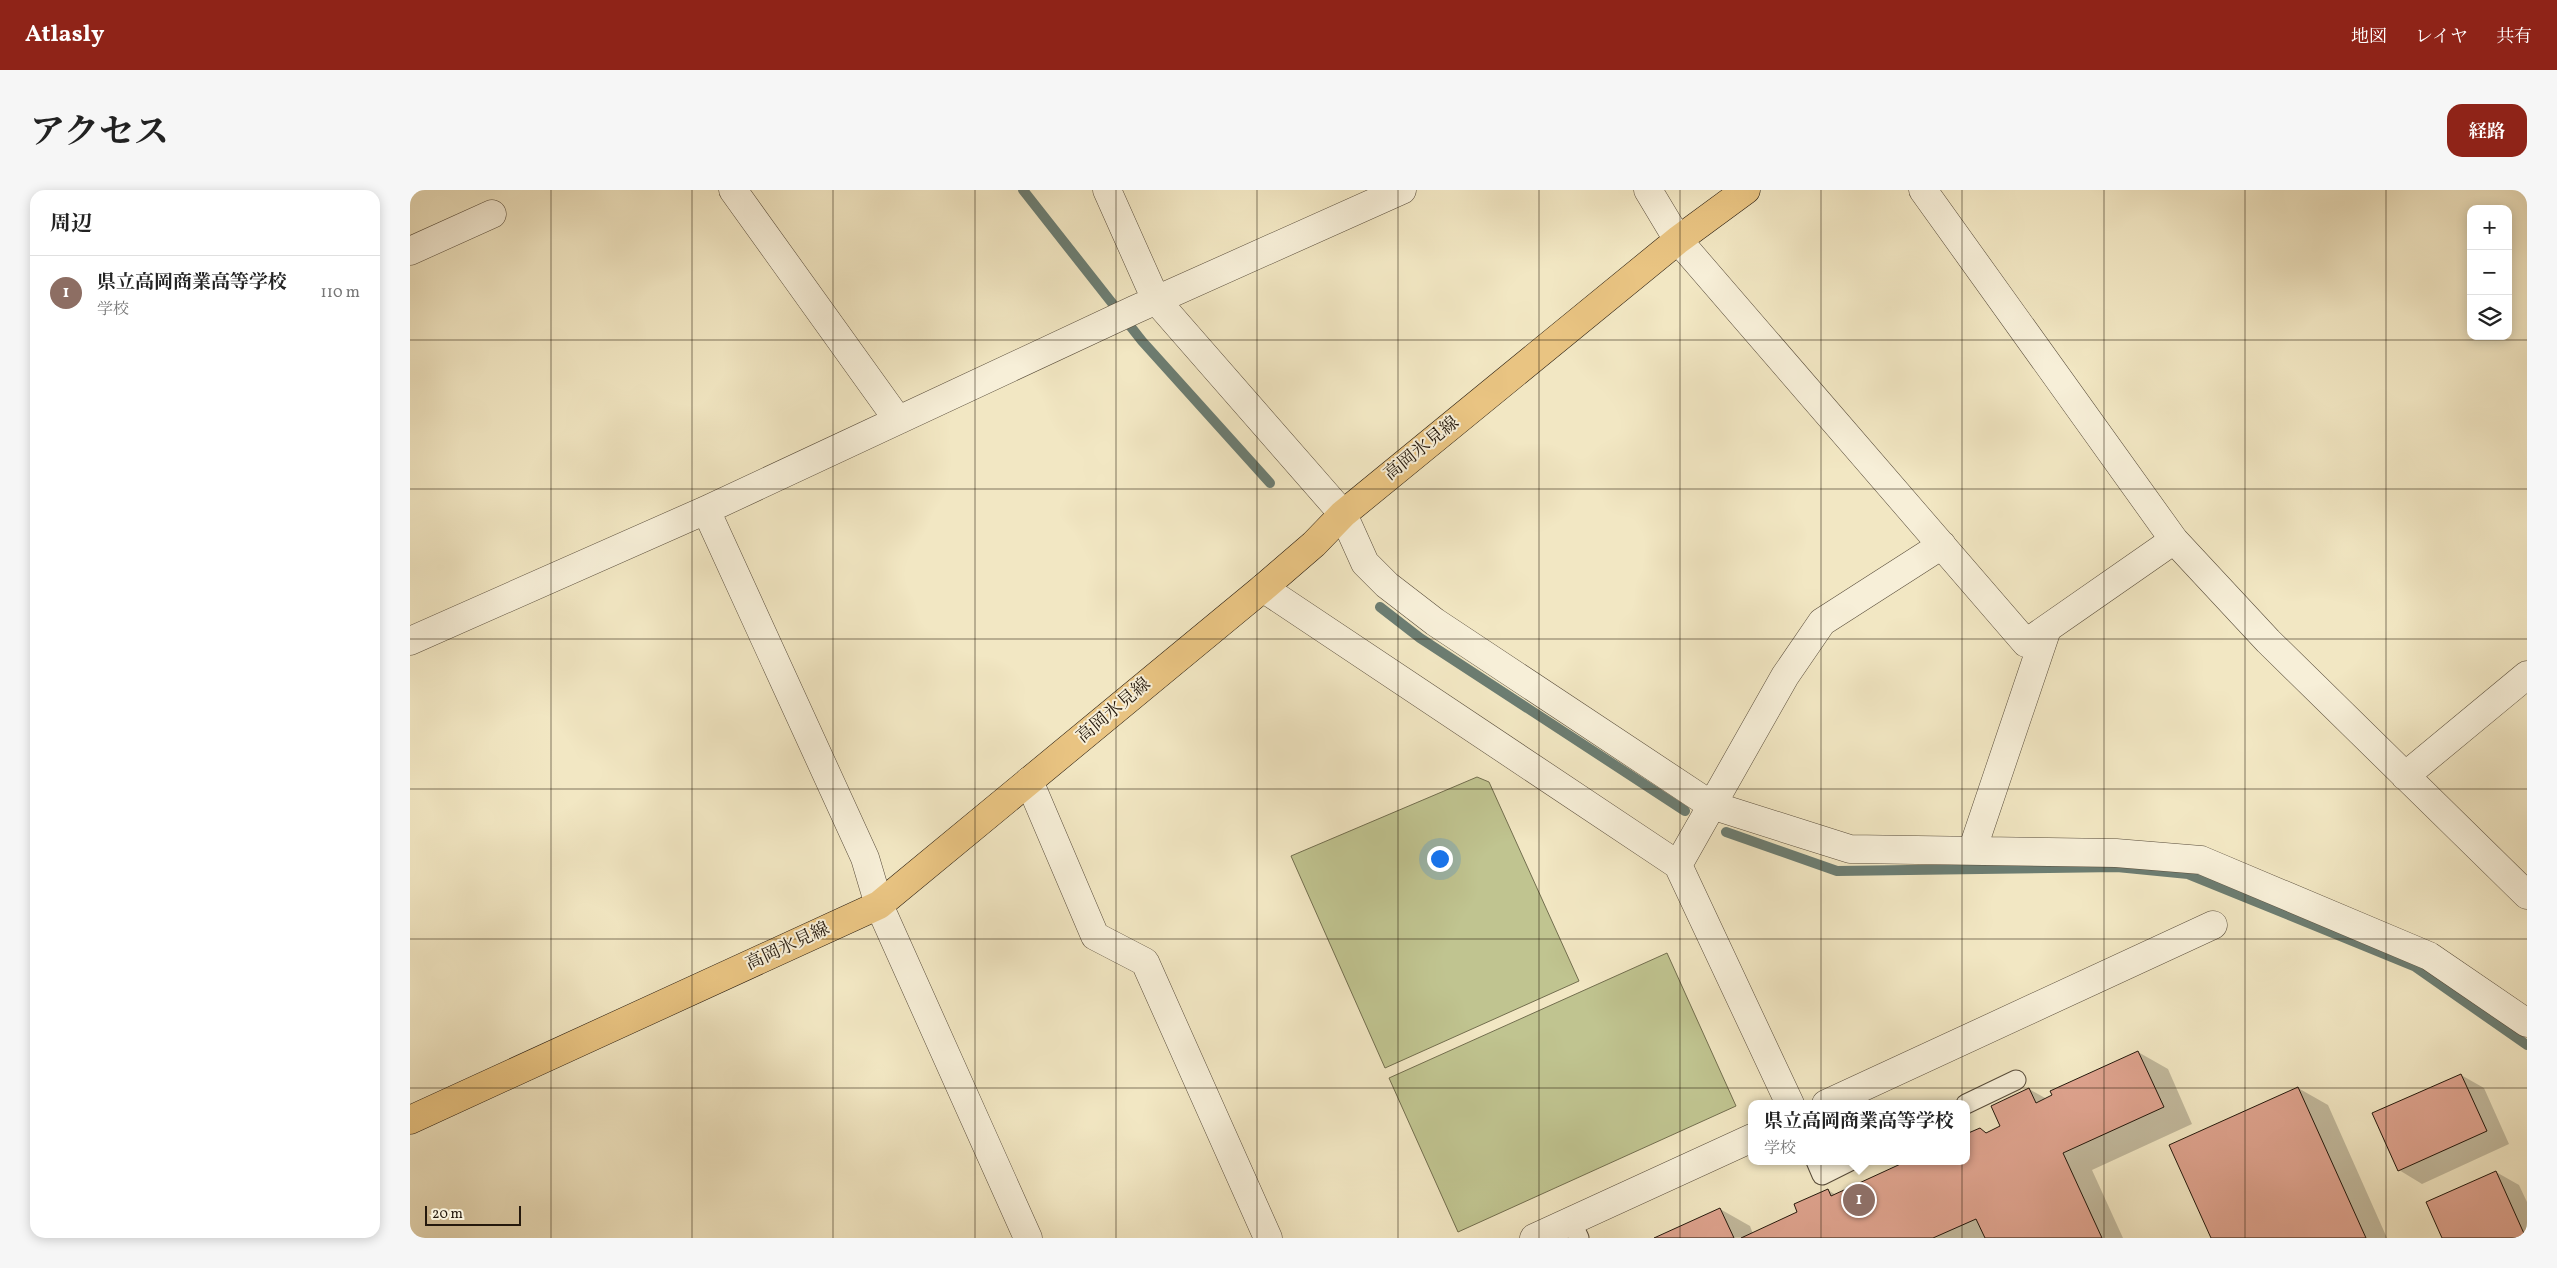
<!DOCTYPE html>
<html lang="ja">
<meta charset="utf-8">
<style>
:root{--surface:#fff;--page:#f6f6f6;--text:#222;--muted:#767676;--line:#e0e0e0;--accent:#8f2418}
body{margin:0;font-family:Vollkorn,"Noto Serif JP",serif;background:var(--page);color:var(--text)}
.controls{position:absolute;right:15px;top:15px;display:grid;overflow:hidden;border-radius:10px;box-shadow:0 2px 12px #0003}
.controls button{width:45px;height:45px;display:grid;place-items:center;padding:0;border:0;border-bottom:1px solid var(--line);background:var(--surface);color:var(--text);font:25px sans-serif}
.scale{position:absolute;left:15px;bottom:12px;width:96px;box-sizing:border-box;padding-left:5px;border:2px solid #25190d;border-top:0;font-size:14px;line-height:18px;white-space:nowrap;color:#25190d;-webkit-text-stroke:4px #f7efd8;paint-order:stroke}
.you{position:absolute;left:1029px;top:668px;width:18px;height:18px;margin:-12px;border:4px solid #fff;border-radius:50%;background:#1a73e8;box-shadow:0 0 0 8px #1a73e833}
.badge{display:grid;place-items:center;width:32px;height:32px;border-radius:50%;background:var(--accent);color:#fff;font-size:16px;font-weight:700}
.pin{position:absolute;translate:-50% -50%;border:2px solid #fff;box-shadow:0 1px 5px #0006}
.popup{position:absolute;left:1338px;top:910px;width:222px;height:65px;box-sizing:border-box;display:grid;place-content:center;border-radius:10px;background:var(--surface);filter:drop-shadow(0 1px 4px #0005);font-size:16px;white-space:nowrap;color:var(--muted)}
.popup b{font-size:19px;color:var(--text)}
.popup::after{content:'';position:absolute;left:50%;top:100%;margin-left:-10px;border:10px solid transparent;border-top-color:var(--surface)}
.list{margin:0;padding:0;list-style:none}
h2{display:flex;justify-content:space-between;align-items:center;height:65px;margin:0;padding:0 20px;font-size:21px}
h2 small{font-size:16px;font-weight:400;color:var(--muted)}
.list li{display:grid;grid-template-columns:32px 1fr auto;gap:15px;align-items:center;box-sizing:border-box;height:75px;padding:0 20px;border-top:1px solid var(--line)}
.list b{display:block;font-size:19px;white-space:nowrap}
.list p{margin:0;font-size:16px;white-space:nowrap;color:var(--muted)}
.list em{font-size:16px;font-style:normal;color:var(--muted)}
.icon{flex:none;width:28px;height:28px;fill:none;stroke:currentColor;stroke-width:2;stroke-linecap:round;stroke-linejoin:round}
.map{position:relative;flex:none;width:2117px;height:1048px;overflow:hidden;border-radius:15px}
header{display:flex;align-items:center;gap:30px;box-sizing:border-box;height:70px;padding:0 25px;background:var(--accent);color:#fff}
header strong{font-size:24px}
nav{display:flex;gap:28px;margin-inline-start:auto;font-size:18px}
.intro{display:flex;align-items:center;justify-content:space-between;box-sizing:border-box;height:120px;padding:0 30px}
h1{margin:0;font-size:35px}
.button{padding:12px 22px;border-radius:15px;background:var(--accent);color:#fff;font-size:18px;font-weight:700}
main{display:flex;gap:30px;padding:0 30px}
aside{flex:1;background:var(--surface);border-radius:15px;box-shadow:0 2px 12px #0003}
.map>svg:first-child{display:block}
.green{fill:#c0c490;stroke:#726e4e}
.shadow{fill:#0003}
.lines{fill:none;stroke-linecap:round;stroke-linejoin:round}
.stream{stroke:#6c7d72;stroke-width:10}
.building{fill:#dea38e;stroke:#25190d}
.lane-casing{stroke:#584c3a;stroke-width:21}
.street-casing{stroke:#584c3a;stroke-width:29}
.primary-casing{stroke:#25190d;stroke-width:29}
.lane{stroke:#f7efd8;stroke-width:19}
.street{stroke:#f7efd8;stroke-width:28}
.primary{stroke:#e9c482;stroke-width:28}
.grid{fill:none;stroke:#25190d;stroke-width:1;stroke-opacity:0.55}
.labels{text-anchor:middle;dominant-baseline:central;stroke-width:4;stroke-linejoin:round;paint-order:stroke}
.street-label{font-size:18px;fill:#25190d;stroke:#f7efd8}
</style>
<header>
<strong>Atlasly</strong>
<nav><a>地図</a><a>レイヤ</a><a>共有</a></nav>
</header>
<div class="intro"><h1>アクセス</h1><a class="button">経路</a></div>
<main>
<aside>
<h2>周辺<small></small></h2>
<ul class="list">
<li><span class="badge" style="background:#8d6e63">1</span><div><b>県立高岡商業高等学校</b><p>学校</p></div><em>110 m</em></li>
</ul>
</aside>
<div class="map">
<svg width="2117" height="1048" viewBox="0 0 2117 1048">
<rect width="100%" height="100%" fill="#f2e7c3"/>
<filter id="stains"><feTurbulence type="fractalNoise" baseFrequency=".004" numOctaves="4"/><feColorMatrix values="0 0 0 0 .2 0 0 0 0 .09 0 0 0 0 .02 0 0 0 .5 -.17"/></filter>
<radialGradient id="worn" r=".72"><stop offset=".6" stop-color="#630" stop-opacity="0"/><stop offset="1" stop-color="#630" stop-opacity=".3"/></radialGradient>
<path class="green" d="M1067,587L1079,592L1169,791L975,878L881,666Z
M1257,763L1326,916L1048,1042L979,888Z"/>
<path class="shadow" d="M1728,862L1758,879L1782,934L1682,980L1713,1048H1247L1310,1019L1340,1036L1343,1044L1389,1022L1418,1000L1426,1005L1556,971L1570,939L1577,943L1592,937L1619,899L1637,909Z
M2051,885L2074,898L2099,954L2012,994L1989,980Z
M1888,898L1918,915L1977,1048H1803Z
M2086,982L2109,995L2117,1012V1048H2034Z"/>
<g class="lines">
<path class="stream" d="M613,0L732,151L860,293
M970,417L1010,448L1275,621
M1316,642L1427,681L1707,677L1778,684L2004,776L2117,855"/>
</g>
<path class="building" d="M1728,861L1754,917L1653,963L1692,1048H1575L1566,1029L1523,1048H1331L1387,1022L1384,1014L1418,999L1421,1006L1497,971H1556V944L1570,938L1576,943L1590,936L1581,916L1619,898L1626,913L1642,905L1640,901Z
M2051,884L2077,941L1988,981L1962,923Z
M1888,897L1956,1048H1801L1759,955Z
M2086,981L2116,1048H2032L2016,1012Z
M1310,1018L1324,1048H1244Z"/>
<g class="lines">
<defs>
<path id="lane" d="M1556,914L1606,890
M1406,971L1412,985L1440,971
M1161,1031L1169,1048"/>
<path id="street" d="M323,0L488,230
M697,0L746,110L933,324L955,373L977,395L1025,432L1301,615L1440,659L1706,663L1791,670L2019,766L2117,833
M1238,0L1268,50L1616,453L1764,350
M1513,0L1764,350L1858,451L2117,705
M0,61L82,24
M296,320L455,668L469,715L618,1048
M853,398L1268,675L1380,914
M0,451L296,320L724,120L992,0
M1995,586L2117,485
M619,591L685,746L735,772L858,1048
M1562,661L1637,439
M1268,675L1375,486L1412,432L1532,355
M1416,914L1803,735
M1124,1048L1342,948"/>
<path id="primary" d="M0,930L469,715L853,398L904,354L933,324L1268,50L1336,0"/>
</defs>
<use href="#lane" class="lane-casing"/>
<use href="#street" class="street-casing"/>
<use href="#primary" class="primary-casing"/>
<use href="#lane" class="lane"/>
<use href="#street" class="street"/>
<use href="#primary" class="primary"/>
</g>
<path class="grid" d="M141,0V1048M282,0V1048M423,0V1048M565,0V1048M706,0V1048M847,0V1048M988,0V1048M1129,0V1048M1270,0V1048M1411,0V1048M1552,0V1048M1694,0V1048M1835,0V1048M1976,0V1048M0,150H2117M0,299H2117M0,449H2117M0,599H2117M0,749H2117M0,898H2117"/>
<g class="labels">
<g class="street-label">
<text transform="translate(1012 259) rotate(-39)">高岡氷見線</text>
<text transform="translate(704 521) rotate(-40)">高岡氷見線</text>
<text transform="translate(378 757) rotate(-25)">高岡氷見線</text>
</g>
</g>
<rect width="100%" height="100%" filter="url(#stains)"/>
<rect width="100%" height="100%" fill="url(#worn)"/>
</svg>
<div class="controls">
<button>+</button>
<button>−</button>
<button><svg class="icon" aria-label="layers" viewBox="0 0 24 24"><path d="M12 4l9 5-9 5-9-5zM3 14l9 5 9-5"/></svg></button>
</div>
<div class="scale">20 m</div>
<div class="you"></div>
<div class="pin badge" style="left:1449px;top:1010px;background:#8d6e63">1</div>
<div class="popup"><b>県立高岡商業高等学校</b>学校</div>
</div>
</main>
